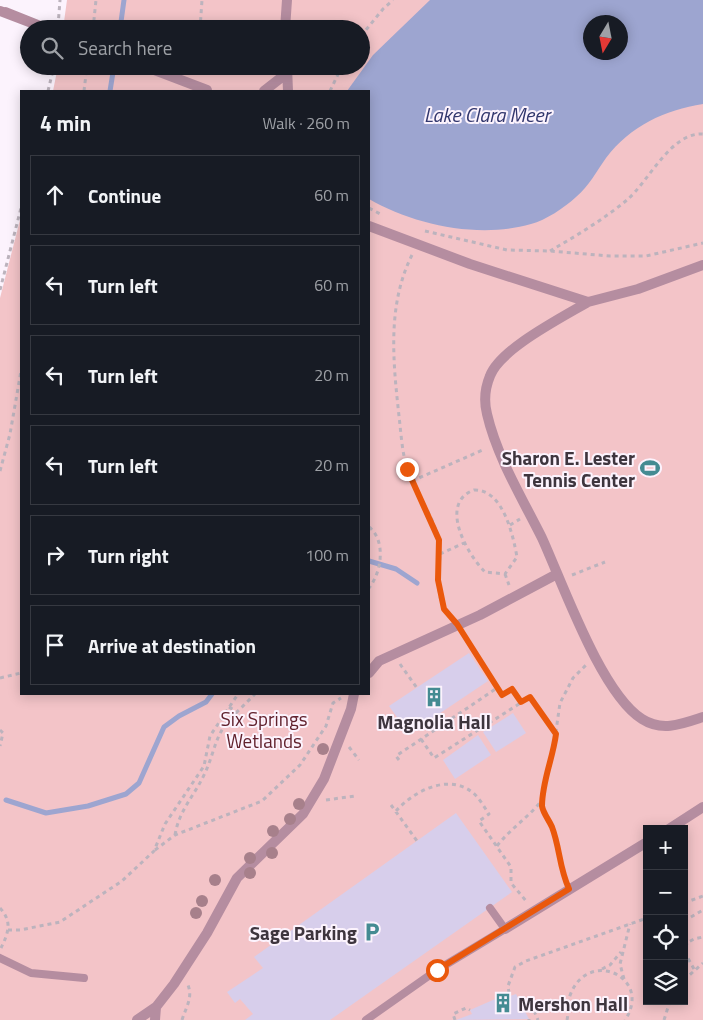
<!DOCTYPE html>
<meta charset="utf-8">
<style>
:root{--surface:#171b24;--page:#242831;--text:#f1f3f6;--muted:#9ea1a6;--line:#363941}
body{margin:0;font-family:"Titillium Web",sans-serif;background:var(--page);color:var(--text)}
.controls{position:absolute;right:15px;bottom:15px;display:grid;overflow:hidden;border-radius:0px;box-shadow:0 2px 12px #0003}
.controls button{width:45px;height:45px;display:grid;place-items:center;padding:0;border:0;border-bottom:1px solid var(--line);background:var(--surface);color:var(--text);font:25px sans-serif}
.compass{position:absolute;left:583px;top:15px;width:45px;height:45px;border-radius:50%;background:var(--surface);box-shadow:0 2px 12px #0003;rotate:190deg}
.stop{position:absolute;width:15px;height:15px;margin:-11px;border:4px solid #ea580c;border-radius:50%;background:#fff}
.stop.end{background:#ea580c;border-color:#fff;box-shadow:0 1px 5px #0008}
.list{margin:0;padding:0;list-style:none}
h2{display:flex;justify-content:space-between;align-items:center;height:65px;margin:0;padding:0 20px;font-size:21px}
h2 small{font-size:16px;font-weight:400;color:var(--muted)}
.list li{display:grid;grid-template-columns:32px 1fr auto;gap:15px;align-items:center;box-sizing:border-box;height:80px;margin:0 10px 10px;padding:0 10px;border:1px solid var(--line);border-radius:0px}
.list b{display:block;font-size:19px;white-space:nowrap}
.list em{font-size:16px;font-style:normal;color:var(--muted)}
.icon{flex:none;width:28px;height:28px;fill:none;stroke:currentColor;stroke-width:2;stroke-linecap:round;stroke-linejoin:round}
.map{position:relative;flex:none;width:703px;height:1020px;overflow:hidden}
.search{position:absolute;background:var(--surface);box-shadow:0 2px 12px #0003;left:20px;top:20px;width:350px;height:55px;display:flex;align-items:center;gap:12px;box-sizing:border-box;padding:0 18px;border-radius:28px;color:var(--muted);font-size:19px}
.panel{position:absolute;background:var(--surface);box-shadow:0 2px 12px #0003;left:20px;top:90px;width:350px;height:605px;border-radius:0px}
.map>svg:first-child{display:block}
.green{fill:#f3c4c8;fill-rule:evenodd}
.water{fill:#9da5d0;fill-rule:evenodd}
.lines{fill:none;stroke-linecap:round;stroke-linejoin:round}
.stream{stroke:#9da5d0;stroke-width:5}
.building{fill:#d7ceeb}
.path{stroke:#bcb3bd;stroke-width:3;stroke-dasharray:4 4;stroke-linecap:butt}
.lane{stroke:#b58da0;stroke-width:8}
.street{stroke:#b58da0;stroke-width:10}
.street-bridge{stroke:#b58da0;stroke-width:10}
.tree{fill:#a7808b}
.route{stroke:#ea580c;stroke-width:6}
.labels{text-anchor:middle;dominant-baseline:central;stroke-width:4;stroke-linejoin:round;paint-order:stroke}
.poi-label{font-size:19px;font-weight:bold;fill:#3e353e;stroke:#fcf3fd;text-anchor:end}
.park-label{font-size:19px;fill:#61212d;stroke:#fcf3fd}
.water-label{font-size:20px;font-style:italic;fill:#32376d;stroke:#fcf3fd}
</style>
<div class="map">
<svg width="703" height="1020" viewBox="0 0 703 1020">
<rect width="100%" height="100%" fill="#fcf3fd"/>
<path class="green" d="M67,0H703V1020H0V298L21,216V694H369V91H53L58,66H361V29H63ZM590,22H620V52H590ZM647,829H684V1001H647Z"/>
<path class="water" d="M430,0H703V104C665,110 630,126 606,158C596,172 590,185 576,197C564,208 546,220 531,224C479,239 414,225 369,199V91H347L373,55ZM590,22H620V52H590Z"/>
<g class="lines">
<path class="stream" d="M120,29L124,0
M110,91L114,66
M369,561L396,569L417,583
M6,800L46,813L88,806L126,794L139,783L164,727L179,716L206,702L212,694"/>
</g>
<path class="building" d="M469,653L488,681L409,734L389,706Z
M513,713L526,733L496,752L483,732Z
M478,735L491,755L455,779L443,760Z
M456,813L512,892L330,1020H245L253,1014L240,999L235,1003L227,992L263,968L254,957Z
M509,993L510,996L516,994L529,1019L456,1020L472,1014L470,1010Z"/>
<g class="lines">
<path class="path" d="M58,26L60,0
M93,29L96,0
M200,29L202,0
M361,36L383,9L393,0
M48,91L54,66
M84,91L87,66
M330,91L342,66
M369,208L382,215
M425,231L507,250L550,251L610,256H646L703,243
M550,251C576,236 604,219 627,200C649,181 671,132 703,134
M412,255C387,305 393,361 399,416C401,433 402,452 407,468C414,493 435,516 439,542C443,566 431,595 449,615
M0,290L21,208
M0,471L10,434L21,371
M412,481L485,449
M474,490C503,489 513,535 517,557L505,574L485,572C467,554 438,503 474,490Z
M510,525L520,519
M369,527C386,540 382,572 369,588
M440,554L464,543
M505,574L509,585
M572,575L605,562
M400,664L417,688
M0,678L21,673
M497,688L502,695L513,689L521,702
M229,707L237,712L255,694
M0,730L3,733L0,746
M421,739L434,758L530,697L556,734
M349,747L359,760
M399,760L396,756L497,688L465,636
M326,800L355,796
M391,805L417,841
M396,811C413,792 447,773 472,792C479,797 484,807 489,814L479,821L511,867V883L527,902
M175,835C179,810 195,795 205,773C216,749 215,731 237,712
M497,846C511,828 529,817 543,799
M155,850L175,835L262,801L300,765L326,726L333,703L341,698
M565,879L552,826L542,808L544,785L553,752L560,703L573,678L586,665
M684,903L703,896
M0,908C12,921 9,932 1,948
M684,921L703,910
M8,930H20L60,922L122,881L154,851L165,824L204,766L210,736L238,694
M602,969L610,965L621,952
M694,969L685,953L687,943L694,939L703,937
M624,979L620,964L630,924
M684,980L703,963
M509,993L508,986L515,967L526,961L647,918
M522,1010L532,1006L538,1020
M529,1019V1020
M182,1020C186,1007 193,998 188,985
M455,1020L453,1014L466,1008L470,1010
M567,1020C569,1011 567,1001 571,993C590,948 653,978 625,1020
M664,1020L670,1001"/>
<path class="lane" d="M0,958L31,973L84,978
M366,1020L437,970L505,929L490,908"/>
<path class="street" d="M0,11L45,28L5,12
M285,29L287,0
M287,67L288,91
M264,91L287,73
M369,226L470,264L588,302L638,289L703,265
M588,302C561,318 500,349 490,376C485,388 484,402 487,414C497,457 522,498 542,538C563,584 601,693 642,719C662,732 682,724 703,717
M369,673L379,661L480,615L557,574
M669,829L703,807
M505,929L647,842
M137,1020L156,1007L174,984L207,933L237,878L303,814L324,779L351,709L354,694
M155,1020L156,1007"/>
<path class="street-bridge" d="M144,66L207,90"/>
</g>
<g class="tree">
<circle cx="323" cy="749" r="6"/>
<circle cx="299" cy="804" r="6"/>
<circle cx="290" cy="819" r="6"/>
<circle cx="273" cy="831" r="6"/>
<circle cx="272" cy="853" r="6"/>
<circle cx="250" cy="858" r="6"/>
<circle cx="250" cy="873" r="6"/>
<circle cx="215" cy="880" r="6"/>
<circle cx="202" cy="901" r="6"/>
<circle cx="196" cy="913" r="6"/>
</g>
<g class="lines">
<path class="route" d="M407,469L439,540L438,580L444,609L457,624L502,695L512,689L521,702L530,697L556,734C553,758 542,782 542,806C543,813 549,820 552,827C560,848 559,867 569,889L437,970"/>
</g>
<defs>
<symbol id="stadium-bare" viewBox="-9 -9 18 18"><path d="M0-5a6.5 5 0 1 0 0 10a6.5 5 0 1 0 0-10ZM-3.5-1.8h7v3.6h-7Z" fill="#448b92" stroke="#fcf3fd" stroke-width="2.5" paint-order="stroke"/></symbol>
<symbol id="building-bare" viewBox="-9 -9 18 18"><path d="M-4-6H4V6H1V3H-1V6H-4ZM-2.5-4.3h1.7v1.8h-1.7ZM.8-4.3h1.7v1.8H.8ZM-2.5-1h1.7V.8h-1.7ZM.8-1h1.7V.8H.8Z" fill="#448b92" stroke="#fcf3fd" stroke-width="2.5" paint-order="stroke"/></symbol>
<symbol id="parking-bare" viewBox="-9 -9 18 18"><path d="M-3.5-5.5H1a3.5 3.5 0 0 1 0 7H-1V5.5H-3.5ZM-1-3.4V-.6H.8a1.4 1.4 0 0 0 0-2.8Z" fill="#448b92" stroke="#fcf3fd" stroke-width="2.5" paint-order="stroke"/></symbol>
</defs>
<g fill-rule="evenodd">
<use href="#stadium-bare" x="636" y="454" width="28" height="28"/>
<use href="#building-bare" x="420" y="683" width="28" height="28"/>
<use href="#parking-bare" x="358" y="918" width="28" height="28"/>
<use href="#building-bare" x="489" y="989" width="28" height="28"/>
</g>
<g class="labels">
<g class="poi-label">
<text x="635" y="457">Sharon E. Lester<tspan x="635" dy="22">Tennis Center</tspan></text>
<text x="434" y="721" text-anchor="middle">Magnolia Hall</text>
<text x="357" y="932">Sage Parking</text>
<text x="518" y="1003" text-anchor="start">Mershon Hall</text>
</g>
<g class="park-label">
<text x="264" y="718">Six Springs<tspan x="264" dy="22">Wetlands</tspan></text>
</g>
<g class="water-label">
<text x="487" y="114">Lake Clara Meer</text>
</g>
</g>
</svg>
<div class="controls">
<button>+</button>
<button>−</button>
<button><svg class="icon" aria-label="locate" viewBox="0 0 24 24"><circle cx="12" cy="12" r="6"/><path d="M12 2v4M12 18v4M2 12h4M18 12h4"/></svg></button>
<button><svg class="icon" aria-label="layers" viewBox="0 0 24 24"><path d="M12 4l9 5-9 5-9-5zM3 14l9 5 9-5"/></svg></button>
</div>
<svg class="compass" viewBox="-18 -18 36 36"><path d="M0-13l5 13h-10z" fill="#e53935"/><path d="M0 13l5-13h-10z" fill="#9ea1a6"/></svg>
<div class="stop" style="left:437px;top:970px"></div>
<div class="stop end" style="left:407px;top:469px"></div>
<div class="search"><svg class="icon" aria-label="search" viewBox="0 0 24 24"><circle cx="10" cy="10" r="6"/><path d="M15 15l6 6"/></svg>Search here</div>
<section class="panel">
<h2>4 min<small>Walk · 260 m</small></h2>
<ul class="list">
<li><svg class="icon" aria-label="ahead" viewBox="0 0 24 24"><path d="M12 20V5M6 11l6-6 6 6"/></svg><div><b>Continue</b></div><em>60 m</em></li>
<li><svg class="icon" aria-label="left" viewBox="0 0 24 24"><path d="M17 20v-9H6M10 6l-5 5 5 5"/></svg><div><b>Turn left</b></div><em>60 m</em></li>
<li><svg class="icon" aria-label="left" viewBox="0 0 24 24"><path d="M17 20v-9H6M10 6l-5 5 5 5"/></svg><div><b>Turn left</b></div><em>20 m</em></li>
<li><svg class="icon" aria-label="left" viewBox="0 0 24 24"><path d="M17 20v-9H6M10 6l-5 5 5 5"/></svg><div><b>Turn left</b></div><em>20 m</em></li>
<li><svg class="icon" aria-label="right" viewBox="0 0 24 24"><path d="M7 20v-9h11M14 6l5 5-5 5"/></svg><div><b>Turn right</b></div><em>100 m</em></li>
<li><svg class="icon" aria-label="arrive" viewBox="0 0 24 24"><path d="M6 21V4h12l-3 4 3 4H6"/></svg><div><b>Arrive at destination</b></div></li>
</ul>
</section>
</div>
